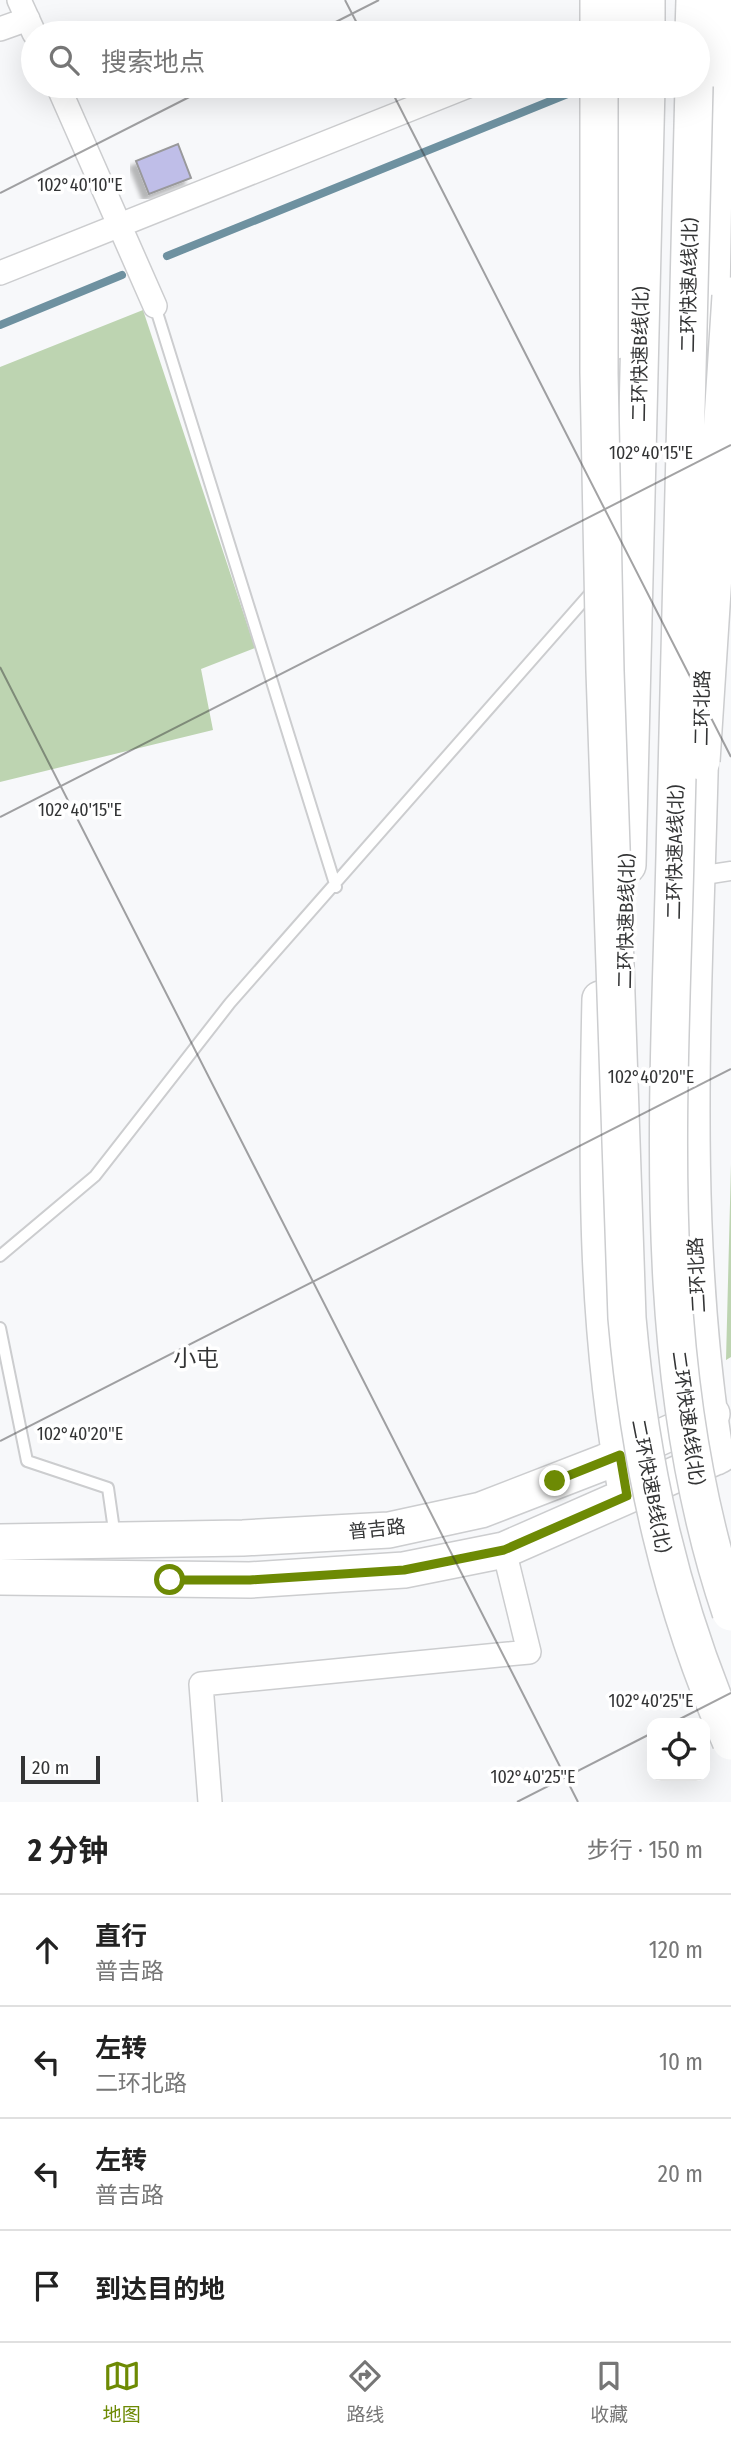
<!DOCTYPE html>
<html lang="zh">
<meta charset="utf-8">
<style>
:root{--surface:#fff;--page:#f2f2f2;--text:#222;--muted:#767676;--line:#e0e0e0;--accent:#6d8a04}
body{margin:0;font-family:"Fira Sans Condensed","Noto Sans SC",sans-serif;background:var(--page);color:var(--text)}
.controls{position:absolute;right:21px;bottom:21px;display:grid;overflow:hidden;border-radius:14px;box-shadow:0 7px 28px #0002}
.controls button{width:63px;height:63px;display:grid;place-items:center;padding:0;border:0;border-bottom:2px solid var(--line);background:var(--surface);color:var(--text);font:35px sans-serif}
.scale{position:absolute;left:21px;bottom:18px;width:79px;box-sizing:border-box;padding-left:7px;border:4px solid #333435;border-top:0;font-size:19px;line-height:24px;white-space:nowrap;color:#333435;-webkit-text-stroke:5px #fff;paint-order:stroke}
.stop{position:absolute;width:21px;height:21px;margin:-16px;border:5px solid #6d8a04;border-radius:50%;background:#fff}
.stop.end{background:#6d8a04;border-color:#fff;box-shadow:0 2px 7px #0008}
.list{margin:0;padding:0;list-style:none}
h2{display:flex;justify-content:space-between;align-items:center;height:91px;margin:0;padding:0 28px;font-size:30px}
h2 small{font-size:23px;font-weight:400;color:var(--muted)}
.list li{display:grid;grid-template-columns:46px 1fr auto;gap:21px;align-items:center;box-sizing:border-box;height:112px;padding:0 28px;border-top:2px solid var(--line)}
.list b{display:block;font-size:26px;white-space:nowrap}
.list p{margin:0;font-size:23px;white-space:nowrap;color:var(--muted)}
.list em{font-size:23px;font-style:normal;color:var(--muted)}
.icon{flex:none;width:38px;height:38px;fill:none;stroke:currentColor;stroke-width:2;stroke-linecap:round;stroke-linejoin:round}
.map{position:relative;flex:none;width:731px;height:1802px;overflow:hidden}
.search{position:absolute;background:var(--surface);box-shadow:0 7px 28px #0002;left:21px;right:21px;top:21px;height:77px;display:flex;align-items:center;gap:18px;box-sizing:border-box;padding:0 24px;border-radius:38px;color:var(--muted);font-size:26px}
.sheet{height:539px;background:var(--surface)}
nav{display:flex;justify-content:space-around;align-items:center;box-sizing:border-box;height:98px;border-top:2px solid var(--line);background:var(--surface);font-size:19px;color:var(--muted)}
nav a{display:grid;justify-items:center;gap:4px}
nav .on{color:var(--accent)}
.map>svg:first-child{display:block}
.green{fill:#bdd4b1}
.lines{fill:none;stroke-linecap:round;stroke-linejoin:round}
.stream{stroke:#6e91a0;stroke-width:8}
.building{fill:#bfbee8;stroke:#99999b;stroke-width:2;filter:url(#shadow)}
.service-casing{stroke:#cccdcf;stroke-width:14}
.pedestrian-casing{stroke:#cccdcf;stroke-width:21}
.minor-casing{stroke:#cccdcf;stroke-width:26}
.primary-casing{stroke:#cccdcf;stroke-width:38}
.trunk-casing{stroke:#cccdcf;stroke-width:40}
.service{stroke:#fff;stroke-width:10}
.pedestrian{stroke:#fff;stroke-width:18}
.minor{stroke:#fff;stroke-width:23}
.primary{stroke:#fff;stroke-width:35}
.trunk{stroke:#fff;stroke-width:37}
.trunk-bridge-casing{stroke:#cccdcf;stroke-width:40;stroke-linecap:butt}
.trunk-bridge{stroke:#fff;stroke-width:37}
.route{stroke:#6d8a04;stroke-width:9}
.ticks{fill:none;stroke:#333435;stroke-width:2;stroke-opacity:0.45}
.labels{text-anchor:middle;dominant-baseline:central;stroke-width:7;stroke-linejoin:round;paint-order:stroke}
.street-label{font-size:19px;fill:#333435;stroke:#fff}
.quarter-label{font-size:23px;fill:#333435;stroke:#fff}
.ticks-label{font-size:18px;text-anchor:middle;fill:#333435;stroke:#fff;stroke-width:7;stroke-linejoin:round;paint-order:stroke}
</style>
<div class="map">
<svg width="731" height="1802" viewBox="0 0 731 1802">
<defs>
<filter id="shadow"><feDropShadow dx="-6" dy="6" stdDeviation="2" flood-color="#0004"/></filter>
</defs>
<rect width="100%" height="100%" fill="#f7f8fa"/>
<path class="green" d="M143,310L255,648L201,669L213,730L0,782V367Z
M731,1164V1357L726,1360Z"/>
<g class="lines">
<path class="stream" d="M167,256L575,91
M0,325L122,275"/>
</g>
<path class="building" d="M178,144L191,178L149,194L136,161Z"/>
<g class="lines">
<defs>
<path id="service" d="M155,306L336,887
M0,1256L95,1176L230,1003L594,589
M0,1328L27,1461L108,1488L115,1537"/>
<path id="pedestrian" d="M698,876L731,871"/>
<path id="minor" d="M19,0L34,33
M0,29L28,19
M58,86L155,306
M0,273L468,86
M210,1802L201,1684L529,1652L504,1550"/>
<path id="primary" d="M622,0L623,33
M616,341L622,86
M711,356L717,0
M701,734C696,974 677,1218 716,1457
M600,999C596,1165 595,1332 627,1496
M0,1542L243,1538L389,1530L481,1510L605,1462L712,1414
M0,1577L250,1580L404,1570L504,1550L720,1455"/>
<path id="trunk" d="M599,0V33
M646,0V33
M694,33L695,0
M627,865L646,86"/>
</defs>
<use href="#service" class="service-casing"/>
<use href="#pedestrian" class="pedestrian-casing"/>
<use href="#minor" class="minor-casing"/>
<use href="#primary" class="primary-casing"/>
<use href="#trunk" class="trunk-casing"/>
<use href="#service" class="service"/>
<use href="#pedestrian" class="pedestrian"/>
<use href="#minor" class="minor"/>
<use href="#primary" class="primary"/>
<use href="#trunk" class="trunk"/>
<defs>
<path id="trunk-bridge" d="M694,86C688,342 681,599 675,856C669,1107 649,1370 731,1612
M599,88V373L605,671L627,1318C640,1466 671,1605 731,1741
M701,761L731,296"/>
</defs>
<use href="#trunk-bridge" class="trunk-bridge-casing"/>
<use href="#trunk-bridge" class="trunk-bridge"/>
</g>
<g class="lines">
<path class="route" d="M170,1580H250L404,1570L504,1550L627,1496L620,1455L555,1481"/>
</g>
<path class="ticks" d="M345,0L362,33M314,33L379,0M389,86L731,757M0,193L211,86M0,667L578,1802M0,817L731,445M0,1441L731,1069M672,1723L731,1693M517,1802L652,1733"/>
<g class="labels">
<g class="street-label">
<text transform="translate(689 285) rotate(-89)">二环快速A线(北)</text>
<text transform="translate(640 354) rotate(-89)">二环快速B线(北)</text>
<text transform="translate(702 708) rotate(-89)">二环北路</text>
<text transform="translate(675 852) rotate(-89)">二环快速A线(北)</text>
<text transform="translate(626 921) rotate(-89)">二环快速B线(北)</text>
<text transform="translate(697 1275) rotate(-93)">二环北路</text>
<text transform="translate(688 1418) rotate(82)">二环快速A线(北)</text>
<text transform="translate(651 1486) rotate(79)">二环快速B线(北)</text>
<text transform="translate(377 1529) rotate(-6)">普吉路</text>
</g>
<g class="quarter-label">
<text x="196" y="1358">小屯</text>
</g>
</g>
<g class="ticks-label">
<text x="80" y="191">102°40'10"E</text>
<text x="651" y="459">102°40'15"E</text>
<text x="80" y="816">102°40'15"E</text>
<text x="651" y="1083">102°40'20"E</text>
<text x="80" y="1440">102°40'20"E</text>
<text x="651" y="1707">102°40'25"E</text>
<text x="533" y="1783">102°40'25"E</text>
</g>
</svg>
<div class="controls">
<button><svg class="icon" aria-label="locate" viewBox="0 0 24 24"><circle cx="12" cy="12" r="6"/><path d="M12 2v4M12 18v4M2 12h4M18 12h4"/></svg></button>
</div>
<div class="scale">20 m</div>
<div class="stop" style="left:170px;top:1580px"></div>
<div class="stop end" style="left:555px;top:1481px"></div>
<div class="search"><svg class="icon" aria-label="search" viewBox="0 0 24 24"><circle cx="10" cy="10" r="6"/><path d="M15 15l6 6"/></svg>搜索地点</div>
</div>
<section class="sheet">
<h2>2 分钟<small>步行 · 150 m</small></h2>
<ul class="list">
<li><svg class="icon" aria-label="ahead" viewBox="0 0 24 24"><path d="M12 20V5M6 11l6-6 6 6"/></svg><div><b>直行</b><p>普吉路</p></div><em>120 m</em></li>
<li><svg class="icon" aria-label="left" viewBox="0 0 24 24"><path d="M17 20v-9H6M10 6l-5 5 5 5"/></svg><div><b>左转</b><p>二环北路</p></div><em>10 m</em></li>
<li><svg class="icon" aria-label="left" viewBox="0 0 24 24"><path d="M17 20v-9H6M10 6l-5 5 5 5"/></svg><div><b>左转</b><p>普吉路</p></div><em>20 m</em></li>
<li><svg class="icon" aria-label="arrive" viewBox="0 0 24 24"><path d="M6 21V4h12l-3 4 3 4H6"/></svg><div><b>到达目的地</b></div></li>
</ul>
</section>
<nav>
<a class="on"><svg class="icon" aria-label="map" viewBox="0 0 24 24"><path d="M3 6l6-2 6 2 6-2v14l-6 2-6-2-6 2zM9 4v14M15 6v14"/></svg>地图</a>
<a><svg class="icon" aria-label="directions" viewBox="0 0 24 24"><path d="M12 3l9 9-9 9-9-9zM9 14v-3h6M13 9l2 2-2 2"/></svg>路线</a>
<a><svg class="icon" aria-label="saved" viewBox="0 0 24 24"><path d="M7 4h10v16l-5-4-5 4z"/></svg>收藏</a>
</nav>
